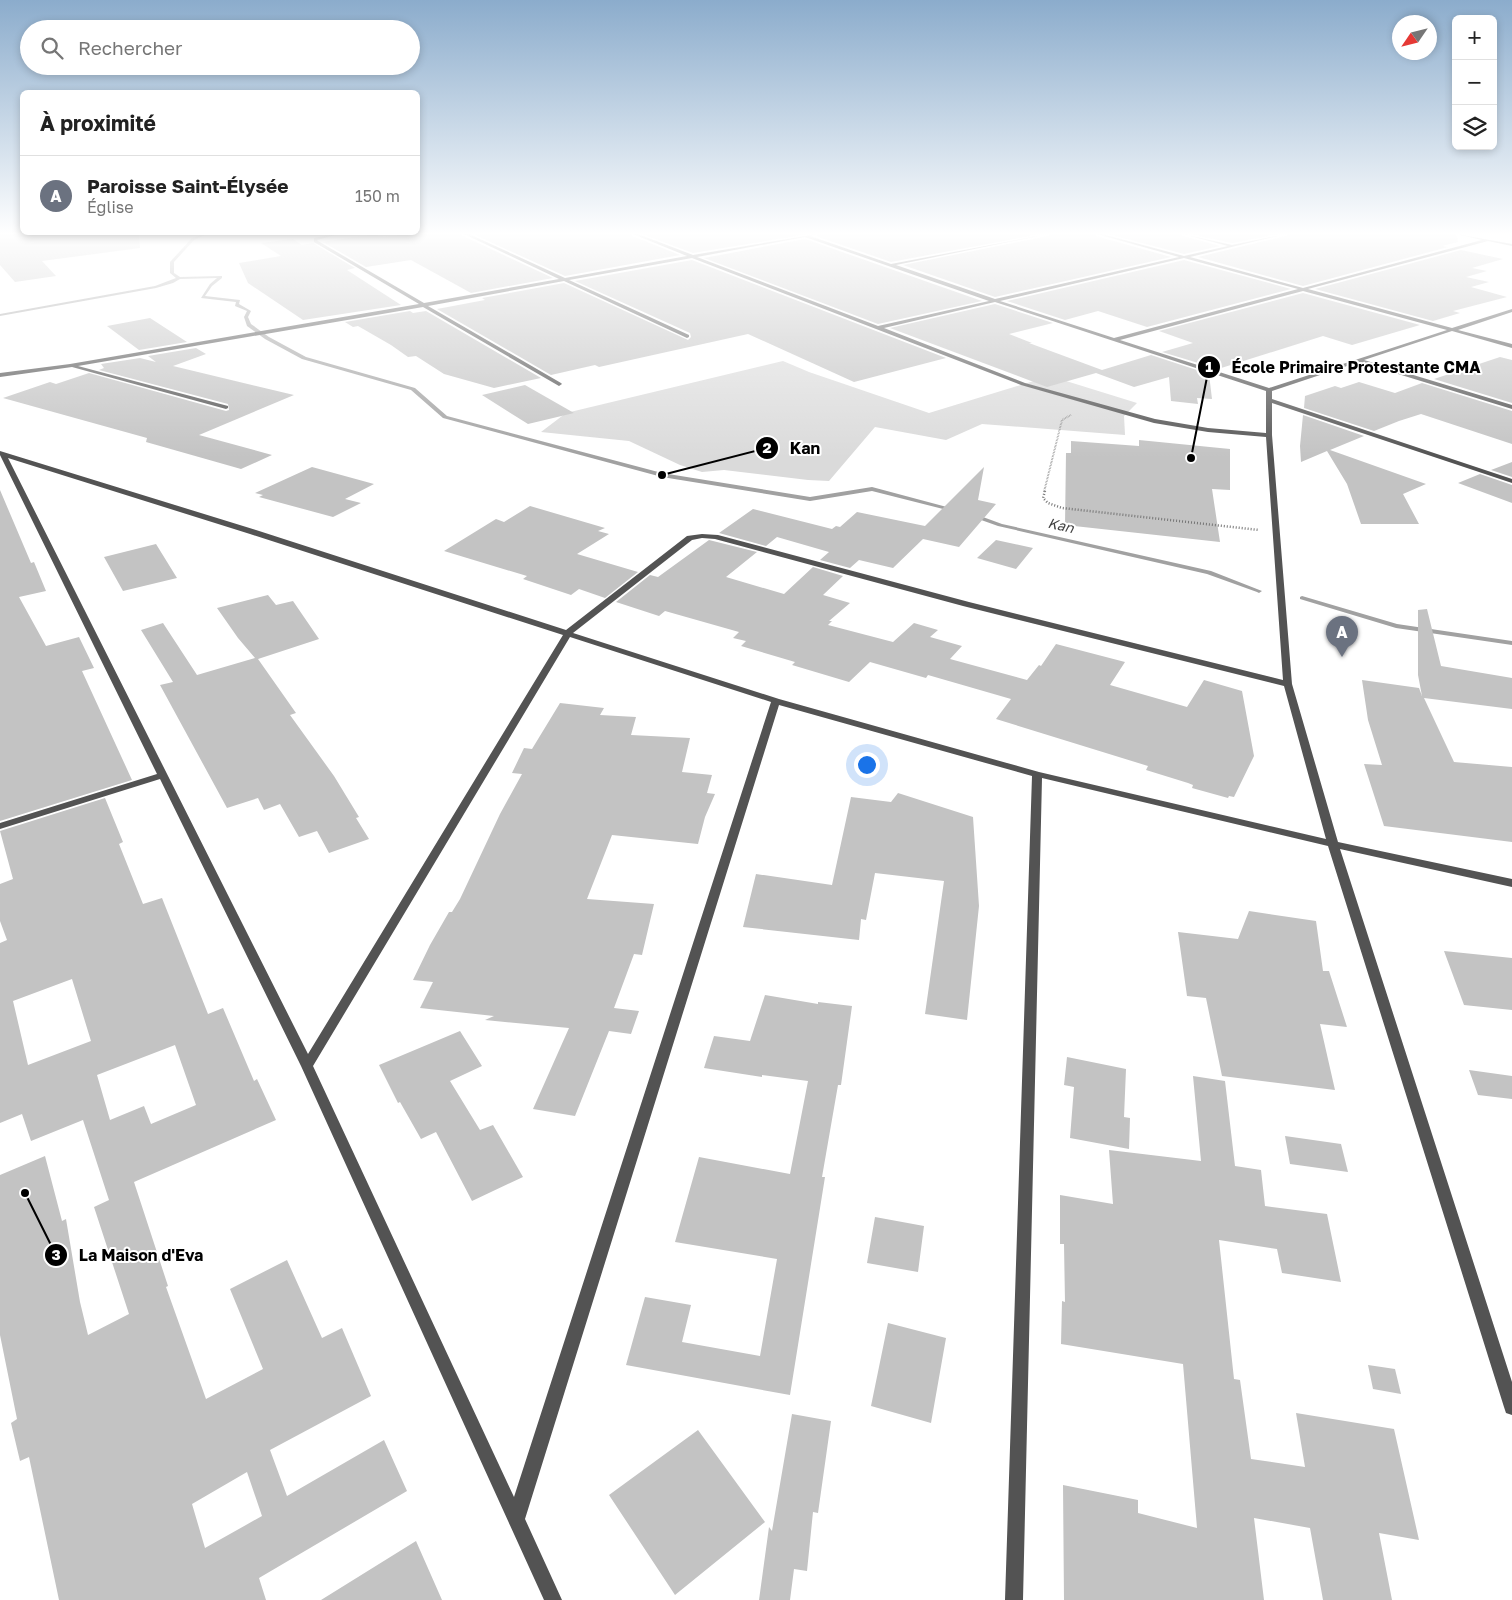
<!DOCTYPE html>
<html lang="fr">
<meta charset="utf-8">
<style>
:root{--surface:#fff;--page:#f6f6f6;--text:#222;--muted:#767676;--line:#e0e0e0;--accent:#1a73e8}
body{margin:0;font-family:"Golos Text",sans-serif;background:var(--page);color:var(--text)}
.controls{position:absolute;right:15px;top:15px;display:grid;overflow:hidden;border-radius:8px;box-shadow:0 2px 8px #0003}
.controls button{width:45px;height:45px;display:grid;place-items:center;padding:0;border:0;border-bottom:1px solid var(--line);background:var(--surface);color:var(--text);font:25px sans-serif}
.compass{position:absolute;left:1392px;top:15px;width:45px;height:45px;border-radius:50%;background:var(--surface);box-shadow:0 2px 8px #0003;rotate:235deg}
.you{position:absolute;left:866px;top:764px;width:18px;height:18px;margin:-12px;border:4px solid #fff;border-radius:50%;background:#1a73e8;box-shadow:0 0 0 8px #1a73e833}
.badge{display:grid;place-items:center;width:32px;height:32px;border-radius:50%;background:var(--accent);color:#fff;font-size:16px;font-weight:700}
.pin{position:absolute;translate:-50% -41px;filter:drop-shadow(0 1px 2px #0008)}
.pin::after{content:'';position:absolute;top:26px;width:18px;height:15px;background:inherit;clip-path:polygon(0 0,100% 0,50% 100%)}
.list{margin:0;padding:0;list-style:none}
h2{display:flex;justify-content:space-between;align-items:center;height:65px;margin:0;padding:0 20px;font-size:21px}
h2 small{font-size:16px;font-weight:400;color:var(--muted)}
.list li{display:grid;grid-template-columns:32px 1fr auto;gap:15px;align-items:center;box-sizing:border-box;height:80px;padding:0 20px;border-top:1px solid var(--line)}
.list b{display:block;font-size:19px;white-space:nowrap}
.list p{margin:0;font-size:16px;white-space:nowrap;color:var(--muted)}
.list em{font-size:16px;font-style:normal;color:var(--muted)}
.icon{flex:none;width:28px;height:28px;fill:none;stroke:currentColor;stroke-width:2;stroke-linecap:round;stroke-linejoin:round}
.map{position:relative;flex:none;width:1512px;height:1600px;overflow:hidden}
.search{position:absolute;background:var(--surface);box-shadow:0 2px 8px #0003;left:20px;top:20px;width:400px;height:55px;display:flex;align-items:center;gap:12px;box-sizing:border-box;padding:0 18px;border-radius:28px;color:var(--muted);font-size:19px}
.panel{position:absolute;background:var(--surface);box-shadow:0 2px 8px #0003;left:20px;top:90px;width:400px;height:145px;border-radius:8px}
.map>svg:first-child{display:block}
.green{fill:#dadada}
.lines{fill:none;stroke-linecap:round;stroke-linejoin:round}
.stream{fill:#a1a1a1;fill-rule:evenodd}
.building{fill:#c3c3c3;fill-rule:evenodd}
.path-far1{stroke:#757575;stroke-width:2;stroke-dasharray:0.5 1;stroke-linecap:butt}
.path{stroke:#757575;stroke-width:2.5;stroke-dasharray:1 2;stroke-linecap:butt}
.minor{fill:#535353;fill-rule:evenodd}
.labels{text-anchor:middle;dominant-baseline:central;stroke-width:4;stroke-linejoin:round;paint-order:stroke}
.far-water-label{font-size:14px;font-style:italic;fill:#424242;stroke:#fff}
.leader{fill:none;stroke:#000;stroke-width:2}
.callout-dot{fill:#000;stroke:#fff;stroke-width:2}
.mark-label{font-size:15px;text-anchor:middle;font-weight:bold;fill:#fff}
.callout-label{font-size:16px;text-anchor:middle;font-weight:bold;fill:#000;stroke:#fff;stroke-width:4;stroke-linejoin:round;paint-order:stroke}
</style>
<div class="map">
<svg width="1512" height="1600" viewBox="0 0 1512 1600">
<rect width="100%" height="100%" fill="#fff"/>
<path class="green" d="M783,361L809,372L929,413L1050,376L1137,403L1124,416L1125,435L982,424L946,440L875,427L829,481L808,480L724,470L702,472L680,465L629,441L541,432L566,413Z"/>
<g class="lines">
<path class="stream" d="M203,234H207L194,240L174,262V273L180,277L222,276V278L212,286L205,296L240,300L239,304L251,311L248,317L251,324L269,337L306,357L415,388L447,416L662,473L810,497L872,487L958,510L955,512L872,491L810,501L662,477L443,418L411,390L302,359L265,339L247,326L244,317L247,311L235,306L236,302L201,298L210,284L217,278L180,279L173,283L156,288L0,316V314L155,286L176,278L170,273V262L192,238Z
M972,513L1002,524L1211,571L1262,591L1259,593L1257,592L1207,574L998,526L970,516V514Z
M1302,596L1397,624L1512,641V645L1396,628L1300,599V597Z"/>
</g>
<path class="building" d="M0,234H139L140,248L42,261L56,276L15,282L0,265Z
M375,234L385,237L405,234H462L463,236L553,278L471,293L411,260L366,267L323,242Z
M473,234H631L632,236L680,255L565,276Z
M642,234H808L693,253Z
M819,234H1040L891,262L816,236Z
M1050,234H1095L1096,236L1171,257L995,297L903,265L1048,236Z
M1108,234H1181L1183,236L1220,246L1184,254Z
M1190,234H1279L1232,243Z
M1288,234H1454L1457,236L1458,242L1442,246L1448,247L1303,286L1198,257L1286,236Z
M293,239L302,245L313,243L355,268L347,270L401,305L303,320L248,283L239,263L281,256L261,243Z
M805,239L982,301L878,324L704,258Z
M1461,250L1503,259L1472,268L1487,271L1466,277L1489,282L1471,287L1507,297L1453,311L1460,313L1433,321L1315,289Z
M692,260L946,358L854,382L748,334L599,367L595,365L551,375L437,309L485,300L482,298L564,283L688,340L691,337L690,333L575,281Z
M1184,260L1291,289L1147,327L1098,311L1065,320L1007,301Z
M1303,293L1420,325L1352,345L1323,336L1218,369L1162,352L1193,343L1159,331Z
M995,304L1053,323L1009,334L1032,343H1029L1102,370L1151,355L1209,374L1212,399L1197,398L1198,404L1171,401L1169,377L1134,387L1096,373L1047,387L890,328Z
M410,311L413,313L426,311L541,378L494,388L444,374L416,356L408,357L391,345L358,326L353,327L345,322Z
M150,318L187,342L139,350L107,326Z
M196,348L206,354L173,366L294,395L199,435L272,455L241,469L146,442L147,438L3,398L50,382L56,384L89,373L226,411L229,410L228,404L99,370L104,368L101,364L140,358L156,362L148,356Z
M1500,357L1512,360V403L1434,379Z
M1359,382L1395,393L1422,383L1512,411V444L1421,414L1399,421L1374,431L1304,408L1305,396L1335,386L1341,388Z
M525,385L574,413L528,424L482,395Z
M1303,415L1364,436L1330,450L1426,484L1403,494L1419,524H1361L1347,484L1327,451L1301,462L1300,446Z
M1139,440L1230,449V490L1212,489L1220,542L1065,525L1066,453H1071V441L1139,446Z
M1512,462V477L1491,470Z
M312,467L374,484L345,499L361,503L333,517L259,497L263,495L255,493Z
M984,467L978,500L996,504L959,547L923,539L893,568L859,560L850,568L820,560L829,552L777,537L766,546L719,533L753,509L832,529L836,526L840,527L857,512L925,526Z
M1480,474L1512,485V503L1458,483Z
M0,490L31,563L34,562L46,591L19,597L46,646L79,637L94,668L82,671L132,780L0,821Z
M530,506L605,528L598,531L609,534L577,554L638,572L605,598L579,589L571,595L523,579L527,576L444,551L496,519L504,522Z
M709,540L757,552L726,577L784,594L813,567L843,576L823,595L850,603L829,621H832L828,625L893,642L914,623L938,630L930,637L962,646L950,659L1027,680L1039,665L1041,666L1056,644L1125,662L1110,685L1187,707L1204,680L1242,691L1254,756L1234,797L1229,796L1228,798L1192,788L1193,785L1188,783L1146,770L1148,766L996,719L1011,699L928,675L926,678L870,662L849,682L792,665L795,662L741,646L746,641L733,638L739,632L665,611L659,616L616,602L650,575L658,577Z
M996,540L1033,548L1016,569L977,558Z
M156,544L177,578L123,591L104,557Z
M268,595L276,605L293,601L319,639L258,659L296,713L290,715L334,776L359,817L356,818L369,839L329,853L317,831L299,837L280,804L264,810L258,798L227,808L160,685L173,682L141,630L163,623L197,675L255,658L238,638L217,608Z
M1427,609L1441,666L1512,678V709L1424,698L1454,762L1512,767V842L1384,826L1364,764L1382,765L1368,720L1362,680L1419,688L1422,696L1418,675V610Z
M560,703L604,708L600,715L636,717L631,735L690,738L682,772L712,775L707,793L715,794L705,817L698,844L612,835L587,899L654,904L642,955L634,954L614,1008L639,1011L631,1034L609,1031L575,1116L533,1109L569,1028L485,1020L494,1016L420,1008L433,982L413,980L430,945L449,912H452L460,899L500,814L522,774L512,773L524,748L532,749Z
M898,793L973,817L979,906L967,1020L925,1014L944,881L875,873L866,920L861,919L859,940L743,927L756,874L832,885L851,797L891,802Z
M105,798L123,842L119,844L143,904L162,898L208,1014L223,1008L254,1081L257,1079L276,1120L134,1182L168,1286L166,1287L206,1399L263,1369L230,1289L287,1260L322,1338L342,1328L371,1396L270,1450L287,1496L384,1440L407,1491L259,1578L266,1600H59L29,1457L20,1461L11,1423L17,1419L0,1335V1175L45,1156L62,1221L66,1219L80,1302L88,1335L129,1314L94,1207L109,1200L83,1120L31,1141L22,1114L0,1123V943L7,940L0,921V884L13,879L0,831ZM72,979L91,1041L28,1065L13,1001ZM175,1045L196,1105L151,1124L144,1106L110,1120L97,1075ZM247,1472L262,1516L205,1548L192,1504Z
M1249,911L1316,921L1323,971H1329L1347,1027L1320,1024L1335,1090L1222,1076L1206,998L1187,996L1178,932L1238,939Z
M1444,951L1512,958V1010L1464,1005Z
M765,995L818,1004V1002L852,1006L841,1085H838L822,1177H825L790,1395L626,1365L645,1297L691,1305L682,1342L760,1356L777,1259L675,1242L699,1157L790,1174L808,1081L762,1075V1077L704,1068L714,1036L750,1041Z
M460,1031L482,1066L450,1081L480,1130L493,1125L523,1177L472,1201L436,1132L421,1139L400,1102L398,1103L379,1065Z
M1067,1057L1126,1069L1124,1117L1130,1118L1129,1149L1070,1138L1074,1087L1064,1085Z
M1469,1070L1512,1076V1099L1478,1095Z
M1193,1076L1225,1081L1235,1166L1261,1170L1265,1206L1327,1214L1341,1282L1282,1273L1277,1249L1219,1240L1234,1379L1240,1380L1251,1459L1305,1467L1296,1413L1394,1429L1419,1540L1379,1533L1392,1600H1323L1310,1528L1254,1518L1264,1600H1064L1063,1485L1138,1500V1513L1197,1528L1183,1364L1061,1344L1062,1301L1065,1302L1064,1244H1060V1195L1113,1204L1109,1150L1201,1161Z
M1285,1136L1341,1144L1348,1172L1290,1164Z
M875,1217L924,1226L918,1272L867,1263Z
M888,1323L946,1338L931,1423L871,1406Z
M1368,1365L1395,1369L1401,1394L1373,1389Z
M792,1414L831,1421L818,1513L813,1512L807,1571L794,1569L790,1600H759L769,1527L772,1531Z
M698,1430L765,1522L675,1595L609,1495Z
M416,1541L442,1600H321Z"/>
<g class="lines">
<path class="path-far1" d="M1044,492L1062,420L1071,415"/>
<path class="path" d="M1045,491L1043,498L1048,503L1062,508L1259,530"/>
<path class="minor" d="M333,234H339L317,240L318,241L424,303L559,279L464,234H469L565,278L687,256L633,234H638L693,255L817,234L810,236L891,264L1048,234L896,265L995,299L1179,257L1097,234H1102L1184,256L1228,246L1183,234L1232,245L1286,234L1190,257L1303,288L1482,240L1456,234L1512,244V246L1488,241L1308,289L1452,328L1512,309V312L1458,330L1512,344V348L1452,331L1364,360L1512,405V409L1359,362L1272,391V399L1512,479V483L1272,403V435L1292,684L1338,842L1512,879V887L1340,849L1512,1382V1415L1506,1413L1504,1407L1328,846L1042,778L1023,1600H1005L1032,776L779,705L525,1519L562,1600H544L301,1066L160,779L0,829V823L157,774L0,455V451L256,530L566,630L687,536L702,534L718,535L969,602L1283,680L1266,437L1208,432L1154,423L1021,385L692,258L569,280L689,335V337L687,338L564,281L428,306L561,383L562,384L559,386L423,307L78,366L228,406V408L226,409L72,367L0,377V373L70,364L419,304L314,242V238ZM805,237L989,301L878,326L697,257ZM1184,258L1298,289L1114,338L1000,301ZM1303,291L1447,330L1269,388L1120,340ZM995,302L1266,391V433L1208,428L1155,419L1025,383L884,328ZM8,458L250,534L563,635L308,1054ZM702,538L715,539L963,606L1284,686L1326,839L1039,772L779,699L573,633L692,540ZM570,637L771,702L514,1497L313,1066Z"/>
</g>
<linearGradient id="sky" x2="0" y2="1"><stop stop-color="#8baccc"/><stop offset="0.51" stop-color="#fff"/><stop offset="1" stop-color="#fff" stop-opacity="0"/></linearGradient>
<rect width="1512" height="458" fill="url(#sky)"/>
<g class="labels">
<g class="far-water-label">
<text transform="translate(1061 525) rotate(13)">Kan</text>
</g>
</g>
<path class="leader" d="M1191 458L1209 367M662 475L767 448M25 1193L56 1255"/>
<g class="callout-dot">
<circle cx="1191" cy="458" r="5"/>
<circle cx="662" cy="475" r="5"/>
<circle cx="25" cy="1193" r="5"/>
<circle cx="1209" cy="367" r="12"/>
<circle cx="767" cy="448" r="12"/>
<circle cx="56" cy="1255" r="12"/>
</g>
<g class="mark-label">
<text x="1209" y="372">1</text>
<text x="767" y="453">2</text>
<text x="56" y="1260">3</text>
</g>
<g class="callout-label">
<text x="1356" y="373">École Primaire Protestante CMA</text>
<text x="805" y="454">Kan</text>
<text x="141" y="1261">La Maison d'Eva</text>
</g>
</svg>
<div class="controls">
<button>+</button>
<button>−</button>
<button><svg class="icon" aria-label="layers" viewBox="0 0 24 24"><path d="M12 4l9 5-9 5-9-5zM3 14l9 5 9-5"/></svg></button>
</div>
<svg class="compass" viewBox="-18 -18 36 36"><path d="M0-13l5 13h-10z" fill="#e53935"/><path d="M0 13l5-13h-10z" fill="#767676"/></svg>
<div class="you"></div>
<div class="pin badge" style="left:1342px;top:657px;background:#6b7280">A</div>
<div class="search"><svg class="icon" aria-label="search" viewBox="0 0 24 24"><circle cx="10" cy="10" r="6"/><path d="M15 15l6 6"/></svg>Rechercher</div>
<section class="panel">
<h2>À proximité<small></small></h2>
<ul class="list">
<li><span class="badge" style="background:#6b7280">A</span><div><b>Paroisse Saint-Élysée</b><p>Église</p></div><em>150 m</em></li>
</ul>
</section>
</div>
